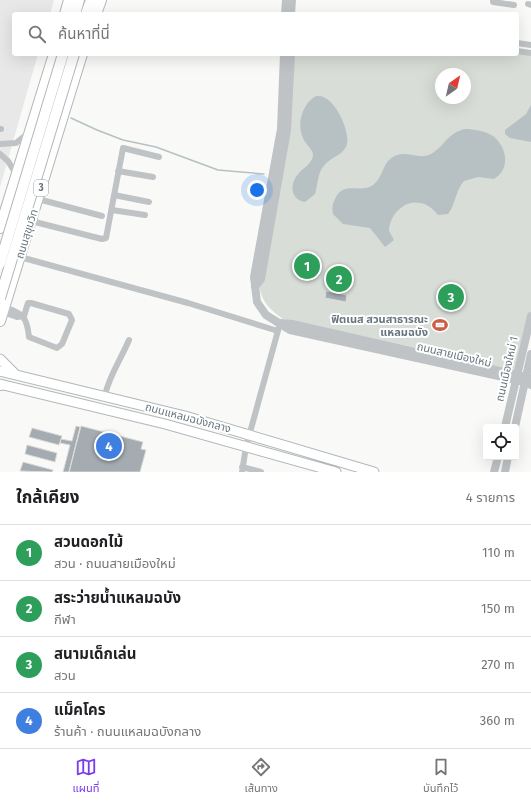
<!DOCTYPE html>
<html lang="th">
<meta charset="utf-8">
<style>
:root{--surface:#fff;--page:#f2f2f2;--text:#202124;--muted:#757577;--line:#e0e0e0;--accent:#7c3aed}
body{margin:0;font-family:"Fira Sans","Noto Sans Thai",sans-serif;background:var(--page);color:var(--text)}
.controls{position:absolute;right:12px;bottom:12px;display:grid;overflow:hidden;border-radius:4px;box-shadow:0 4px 16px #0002}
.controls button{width:36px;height:36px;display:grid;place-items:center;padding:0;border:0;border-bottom:1px solid var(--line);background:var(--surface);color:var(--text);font:20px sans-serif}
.compass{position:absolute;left:435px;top:68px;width:36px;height:36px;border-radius:50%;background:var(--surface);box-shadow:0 4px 16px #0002;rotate:34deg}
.you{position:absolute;left:257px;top:190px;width:14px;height:14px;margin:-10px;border:3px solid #fff;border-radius:50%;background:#1a73e8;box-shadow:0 0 0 6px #1a73e833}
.badge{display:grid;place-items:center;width:26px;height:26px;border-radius:50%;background:var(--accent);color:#fff;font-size:13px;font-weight:700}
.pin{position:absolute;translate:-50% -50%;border:2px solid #fff;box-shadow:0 1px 4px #0006}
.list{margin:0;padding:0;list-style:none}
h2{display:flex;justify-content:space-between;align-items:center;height:52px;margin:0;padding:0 16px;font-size:17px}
h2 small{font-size:13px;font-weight:400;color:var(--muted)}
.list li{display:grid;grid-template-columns:26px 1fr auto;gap:12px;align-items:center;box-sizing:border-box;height:56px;padding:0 16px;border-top:1px solid var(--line)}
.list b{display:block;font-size:15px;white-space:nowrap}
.list p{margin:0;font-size:13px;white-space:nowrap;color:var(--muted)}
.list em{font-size:13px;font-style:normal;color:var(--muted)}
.icon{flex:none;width:22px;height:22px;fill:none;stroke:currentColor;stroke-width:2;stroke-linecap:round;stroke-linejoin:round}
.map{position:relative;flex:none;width:531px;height:472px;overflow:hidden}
.search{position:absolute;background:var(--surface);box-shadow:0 4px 16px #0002;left:12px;right:12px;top:12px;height:44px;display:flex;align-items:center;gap:10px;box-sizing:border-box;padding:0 14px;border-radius:4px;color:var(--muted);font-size:15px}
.sheet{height:276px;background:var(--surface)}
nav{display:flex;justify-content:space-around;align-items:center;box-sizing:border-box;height:56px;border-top:1px solid var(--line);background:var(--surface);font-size:11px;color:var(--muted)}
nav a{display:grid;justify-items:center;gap:2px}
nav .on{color:var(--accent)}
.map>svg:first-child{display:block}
.built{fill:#e7e8e7}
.green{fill:#d9ddd7;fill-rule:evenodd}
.water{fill:#b7c1c4}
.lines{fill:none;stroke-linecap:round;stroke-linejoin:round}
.stream{stroke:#b7c1c4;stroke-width:1.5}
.canal{stroke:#b7c1c4;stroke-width:6}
.building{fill:#a4acb1;stroke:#dbdbd9}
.secondary-casing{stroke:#b1b7bb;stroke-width:11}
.trunk-casing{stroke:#b3b7b9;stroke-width:12}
.minor{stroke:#bfc3c6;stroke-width:6}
.tertiary{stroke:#bfc3c6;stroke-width:8}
.secondary{stroke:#fff;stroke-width:9}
.trunk{stroke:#fff;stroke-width:10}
.trunk-bridge-casing{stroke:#b3b7b9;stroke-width:12;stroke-linecap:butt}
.trunk-bridge{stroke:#fff;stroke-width:10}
.labels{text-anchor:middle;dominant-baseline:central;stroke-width:4;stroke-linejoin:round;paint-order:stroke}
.shield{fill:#fff;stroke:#959fa5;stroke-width:1}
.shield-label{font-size:10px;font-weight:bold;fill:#67767e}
.street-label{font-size:11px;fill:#67767e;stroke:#fff}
.poi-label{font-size:11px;font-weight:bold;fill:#67767e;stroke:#fff;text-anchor:end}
</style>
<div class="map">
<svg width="531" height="472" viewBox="0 0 531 472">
<rect width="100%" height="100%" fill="#f9f9f7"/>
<path class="built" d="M0,0H54L50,14H14V54H38L0,187Z"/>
<path class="green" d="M531,53V316L518,374L445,354L283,319C270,310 262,302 259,286L292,54ZM441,74H465V98H441Z"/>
<path class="water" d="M316,96C319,96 323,96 325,98C337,103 352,135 346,147C341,156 329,158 323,167C317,175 318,185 315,194L305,202C290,200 289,183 299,173C302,169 307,167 310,162C312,160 313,157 313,154C311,147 305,144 303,138C296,123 303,103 316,96Z
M531,105V142L510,138L505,134V130L526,114Z
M465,129C474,129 485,131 493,136C507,147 511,169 494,179L478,177L464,181C455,191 456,204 448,214L438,215C433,209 428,204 420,203C404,199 389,216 389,231L394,240L385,247L370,228L343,224L333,214C332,208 332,205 335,199C343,180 361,194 373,185C384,177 382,160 397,155C409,151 419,160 431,154C445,146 447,133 465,129Z"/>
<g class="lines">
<path class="stream" d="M71,118L97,130L123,140L156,147L218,170L264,174"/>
<path class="canal" d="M0,129H1"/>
</g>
<path class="building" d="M326,291L347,295L346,302L325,298Z
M76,426L80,427L69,472H63L70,445L60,443L61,439L72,441Z
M81,426L143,442L141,449L146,450L140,472H69Z
M32,428L62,436L59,445L29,437Z
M27,445L57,453L55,462L25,454Z
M23,462L53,470L52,472L20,471Z"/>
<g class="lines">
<defs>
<path id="secondary" d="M0,359L15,374
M0,371L185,416L374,472
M0,384L165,424L336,472"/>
<path id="trunk" d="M65,14L69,0
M75,14L79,0
M86,14L91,0
M96,14L101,0
M0,228L54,54
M0,321L82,54
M0,385H1"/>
</defs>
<use href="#secondary" class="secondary-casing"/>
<use href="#trunk" class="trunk-casing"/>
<path class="minor" d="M493,0V2L514,5
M528,4L531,5
M517,43L531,45
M517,51L531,53
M0,144L16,143L27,134
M0,154L8,161L16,174
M118,171L153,177
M114,195L149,202
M38,199L102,216
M112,210L145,215
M31,221L102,239L106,238L123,148L159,157
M20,257L188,303L278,331
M4,307C23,313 27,317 29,337L57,348L62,344L72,320L69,314L31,303H28L24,316
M3,312L17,317L24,316
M105,395C109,376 121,359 129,340
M242,467L261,472
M242,472L246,447L279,327"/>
<path class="tertiary" d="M285,14L286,0
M291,14L292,0
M284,54L281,129L254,277L257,302L266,315L290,330L525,382L531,385
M255,287L261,279L287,130L291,54
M281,323L292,324L531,378
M505,427L531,316
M515,427L531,354
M494,472L498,457
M505,472L508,457"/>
<use href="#secondary" class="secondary"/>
<use href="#trunk" class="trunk"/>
<defs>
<path id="trunk-bridge" d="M0,263L63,54
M0,298L74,54"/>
</defs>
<use href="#trunk-bridge" class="trunk-bridge-casing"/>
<use href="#trunk-bridge" class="trunk-bridge"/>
</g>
<defs>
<symbol id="stadium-bare" viewBox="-9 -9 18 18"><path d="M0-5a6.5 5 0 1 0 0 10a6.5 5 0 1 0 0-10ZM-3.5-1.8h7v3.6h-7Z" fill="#cd5c43" stroke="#fff" stroke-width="2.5" paint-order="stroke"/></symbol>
</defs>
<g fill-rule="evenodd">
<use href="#stadium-bare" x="429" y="314" width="22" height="22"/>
</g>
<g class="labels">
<rect class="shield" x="34" y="180" width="14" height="16" rx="3"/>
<g class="shield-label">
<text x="41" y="188">3</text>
</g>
<g class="street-label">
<text transform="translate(27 234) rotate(-73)">ถนนสุขุมวิท</text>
<text transform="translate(454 355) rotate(13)">ถนนสายเมืองใหม่</text>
<text transform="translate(507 369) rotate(-77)">ถนนเมืองใหม่ 1</text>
<text transform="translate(188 418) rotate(15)">ถนนแหลมฉบังกลาง</text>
</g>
<g class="poi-label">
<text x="428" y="319">ฟิตเนส สวนสาธารณะ<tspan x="428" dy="13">แหลมฉบัง</tspan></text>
</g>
</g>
</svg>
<div class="controls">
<button><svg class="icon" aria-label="locate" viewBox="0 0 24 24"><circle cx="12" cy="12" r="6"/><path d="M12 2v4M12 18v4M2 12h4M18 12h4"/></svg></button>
</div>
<svg class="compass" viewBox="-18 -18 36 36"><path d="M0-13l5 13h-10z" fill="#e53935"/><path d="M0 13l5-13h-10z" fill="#757577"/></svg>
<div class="you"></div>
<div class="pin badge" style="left:307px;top:266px;background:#2e9e5b">1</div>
<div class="pin badge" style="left:339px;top:279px;background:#2e9e5b">2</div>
<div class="pin badge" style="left:451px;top:297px;background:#2e9e5b">3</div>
<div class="pin badge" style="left:109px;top:446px;background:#3f7fe0">4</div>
<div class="search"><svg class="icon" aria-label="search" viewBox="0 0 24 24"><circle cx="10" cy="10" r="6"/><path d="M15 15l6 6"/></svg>ค้นหาที่นี่</div>
</div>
<section class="sheet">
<h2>ใกล้เคียง<small>4 รายการ</small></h2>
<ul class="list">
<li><span class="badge" style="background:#2e9e5b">1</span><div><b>สวนดอกไม้</b><p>สวน · ถนนสายเมืองใหม่</p></div><em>110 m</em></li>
<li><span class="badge" style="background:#2e9e5b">2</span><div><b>สระว่ายน้ำแหลมฉบัง</b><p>กีฬา</p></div><em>150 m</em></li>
<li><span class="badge" style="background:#2e9e5b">3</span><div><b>สนามเด็กเล่น</b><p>สวน</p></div><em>270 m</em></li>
<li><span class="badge" style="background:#3f7fe0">4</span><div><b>แม็คโคร</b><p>ร้านค้า · ถนนแหลมฉบังกลาง</p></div><em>360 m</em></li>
</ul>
</section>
<nav>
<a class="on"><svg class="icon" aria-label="map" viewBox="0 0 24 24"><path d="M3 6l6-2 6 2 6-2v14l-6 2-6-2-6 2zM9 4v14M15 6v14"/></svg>แผนที่</a>
<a><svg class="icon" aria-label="directions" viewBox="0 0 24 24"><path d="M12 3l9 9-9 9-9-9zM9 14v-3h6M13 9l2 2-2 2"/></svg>เส้นทาง</a>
<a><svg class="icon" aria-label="saved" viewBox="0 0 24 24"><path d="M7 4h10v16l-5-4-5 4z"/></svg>บันทึกไว้</a>
</nav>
